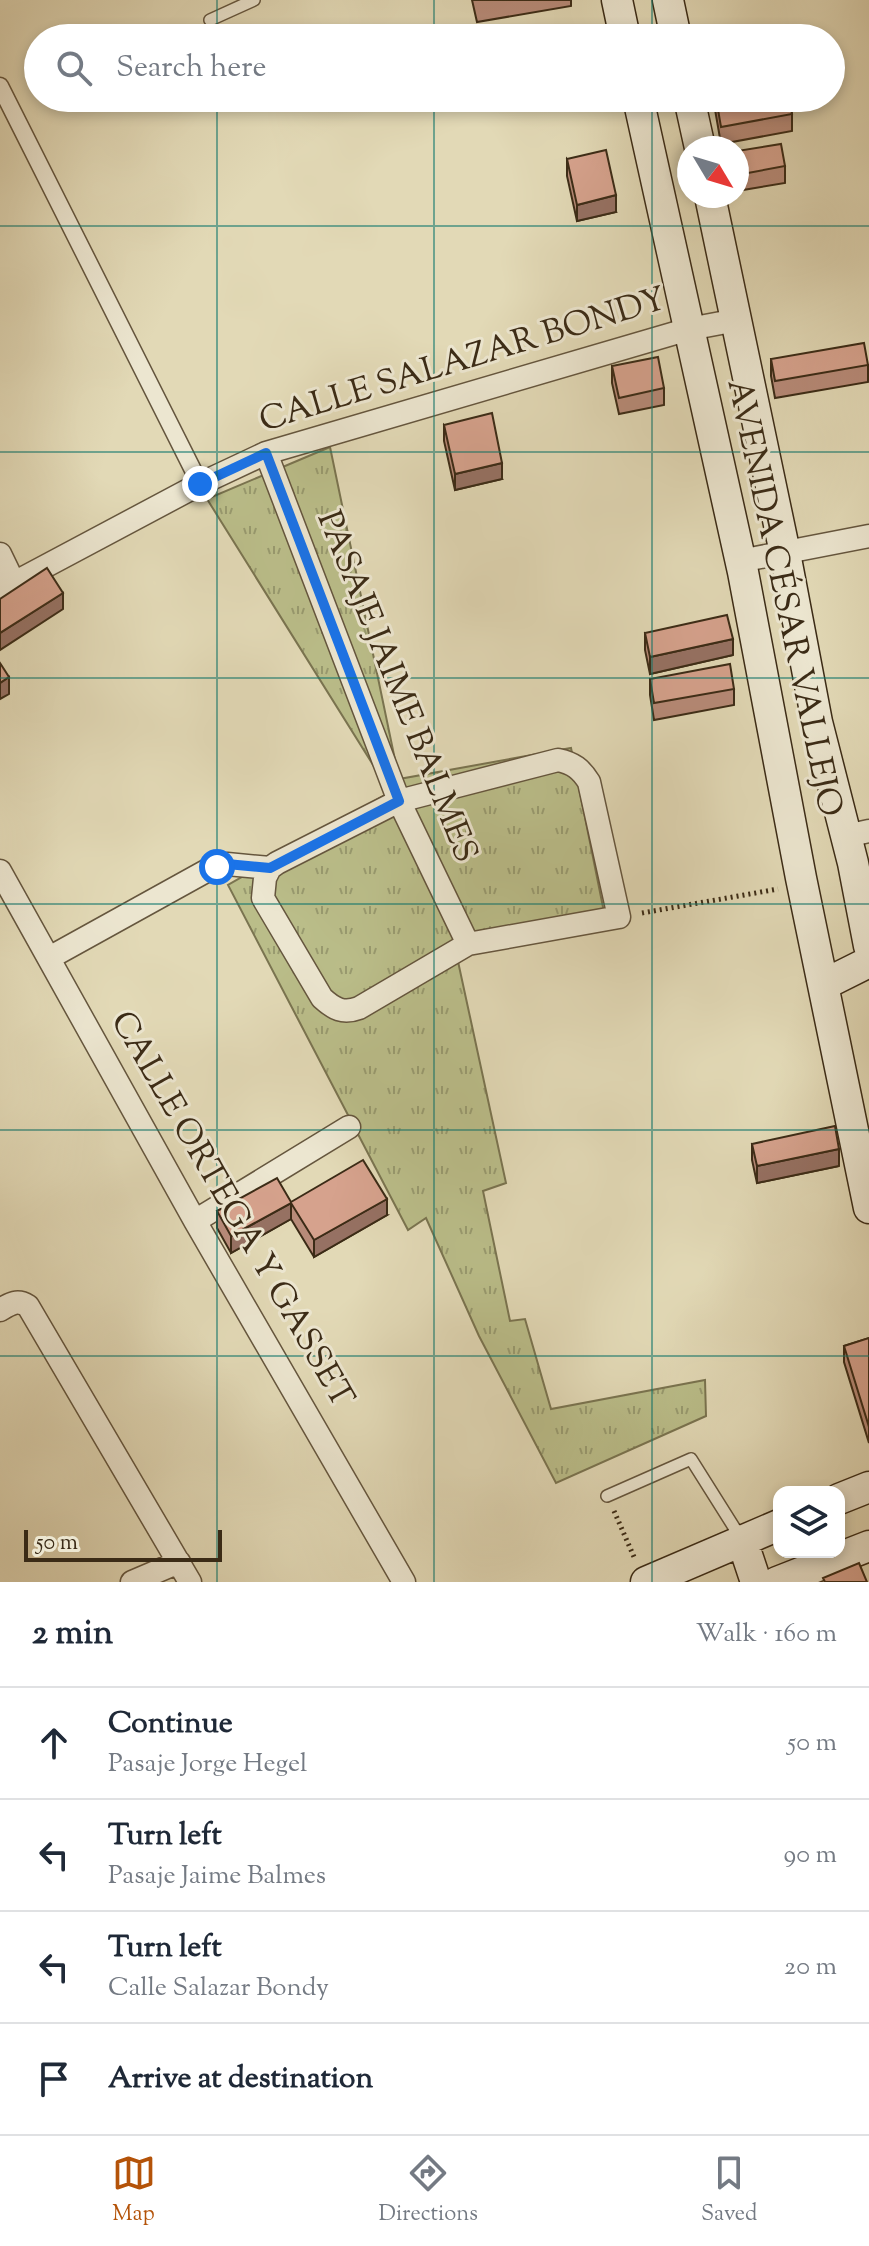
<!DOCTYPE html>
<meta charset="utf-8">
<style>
:root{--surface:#fff;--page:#f2f2f3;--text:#1f2937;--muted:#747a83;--line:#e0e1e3;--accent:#b45309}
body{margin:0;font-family:"Sorts Mill Goudy",serif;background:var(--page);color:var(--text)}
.controls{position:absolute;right:24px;bottom:24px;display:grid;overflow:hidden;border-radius:16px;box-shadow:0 4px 12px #0003}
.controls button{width:72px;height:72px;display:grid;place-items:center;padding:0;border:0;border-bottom:2px solid var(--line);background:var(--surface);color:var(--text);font:40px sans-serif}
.compass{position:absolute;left:677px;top:136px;width:72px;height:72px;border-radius:50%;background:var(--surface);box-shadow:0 4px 12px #0003;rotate:128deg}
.scale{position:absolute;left:24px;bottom:20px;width:198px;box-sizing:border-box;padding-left:8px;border:4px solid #3b2b16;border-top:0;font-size:22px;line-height:28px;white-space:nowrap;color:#3b2b16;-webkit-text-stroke:6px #ece6d0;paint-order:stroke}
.stop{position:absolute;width:24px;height:24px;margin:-18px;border:6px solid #1a73e8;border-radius:50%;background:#fff}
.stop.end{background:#1a73e8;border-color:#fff;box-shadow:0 2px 8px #0008}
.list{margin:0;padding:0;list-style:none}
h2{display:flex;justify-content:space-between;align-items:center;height:104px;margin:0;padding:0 32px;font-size:34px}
h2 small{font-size:26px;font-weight:400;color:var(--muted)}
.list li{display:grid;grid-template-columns:52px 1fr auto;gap:24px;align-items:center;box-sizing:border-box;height:112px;padding:0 32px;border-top:2px solid var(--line)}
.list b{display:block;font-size:30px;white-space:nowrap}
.list p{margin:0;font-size:26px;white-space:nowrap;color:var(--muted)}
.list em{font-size:26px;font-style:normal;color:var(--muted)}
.icon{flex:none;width:44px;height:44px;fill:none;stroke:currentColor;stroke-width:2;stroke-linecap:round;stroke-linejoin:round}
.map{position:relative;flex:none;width:869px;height:1582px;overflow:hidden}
.search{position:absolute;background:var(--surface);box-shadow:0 4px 12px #0003;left:24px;right:24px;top:24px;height:88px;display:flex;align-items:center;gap:20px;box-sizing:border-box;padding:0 28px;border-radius:44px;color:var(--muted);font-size:30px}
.sheet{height:552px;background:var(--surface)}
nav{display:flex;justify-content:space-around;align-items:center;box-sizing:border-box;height:112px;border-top:2px solid var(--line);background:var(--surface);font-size:22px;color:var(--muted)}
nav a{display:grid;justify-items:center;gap:4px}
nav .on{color:var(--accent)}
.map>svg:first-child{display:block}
.park{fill:url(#park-tufts);stroke:#7a7450;stroke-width:2}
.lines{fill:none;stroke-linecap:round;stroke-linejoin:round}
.service-casing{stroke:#65563e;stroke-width:14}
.pedestrian-casing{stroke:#65563e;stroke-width:19}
.minor-casing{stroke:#65563e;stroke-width:25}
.secondary-casing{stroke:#3b2b16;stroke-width:33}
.path{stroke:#3b2b16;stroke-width:5;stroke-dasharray:2 4;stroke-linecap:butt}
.service{stroke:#ece6d0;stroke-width:11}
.pedestrian{stroke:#ece6d0;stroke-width:16}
.minor{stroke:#ece6d0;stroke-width:22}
.secondary{stroke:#ece6d0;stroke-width:30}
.wall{fill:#b88b79;stroke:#3b2b16;stroke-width:2}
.shaded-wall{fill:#967163;stroke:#3b2b16;stroke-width:2}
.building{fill:#d6a28d;stroke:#3b2b16;stroke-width:2}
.route{stroke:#1a73e8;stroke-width:10}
.grid{fill:none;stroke:#0f766e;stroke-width:2;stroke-opacity:0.55}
.labels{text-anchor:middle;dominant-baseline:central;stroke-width:6;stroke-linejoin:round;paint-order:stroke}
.street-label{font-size:34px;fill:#3b2b16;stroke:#ece6d0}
</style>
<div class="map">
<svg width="869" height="1582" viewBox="0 0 869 1582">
<defs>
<pattern id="park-tufts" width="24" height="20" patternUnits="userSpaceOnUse" patternTransform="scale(2)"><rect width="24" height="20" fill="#babd89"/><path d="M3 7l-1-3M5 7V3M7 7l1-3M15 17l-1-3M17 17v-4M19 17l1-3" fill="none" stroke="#989a6f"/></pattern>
</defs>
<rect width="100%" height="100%" fill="#e2d9b6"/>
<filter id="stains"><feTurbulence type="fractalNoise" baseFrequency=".0025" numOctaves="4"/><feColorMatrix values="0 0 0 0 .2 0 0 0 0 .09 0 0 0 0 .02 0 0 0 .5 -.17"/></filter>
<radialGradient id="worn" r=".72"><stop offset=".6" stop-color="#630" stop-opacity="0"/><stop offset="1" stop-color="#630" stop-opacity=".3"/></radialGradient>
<path class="park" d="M330,447L399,779L571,748L604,912L454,943L506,1183L483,1191L510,1321L525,1319L551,1409L705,1380L706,1416L556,1483L479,1336L426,1218L408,1230L228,885L390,792L207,499Z"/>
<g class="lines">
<defs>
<path id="service" d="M210,20L254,0
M607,1496L691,1459L742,1540"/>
<path id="pedestrian" d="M0,86L200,484"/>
<path id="minor" d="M266,453L399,801L468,944
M0,554L14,583
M740,561L869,536
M0,592L14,583L200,484L266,453L689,329L737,320
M558,760C573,763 581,769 589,782L619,917L468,944L359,1008C343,1014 334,1009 322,998L263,898L265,878L270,868L277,863L399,801Z
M846,836L869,831
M0,871L195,1221L404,1582
M49,958L208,870L227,864L270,868
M195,1221L349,1127
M0,1310C10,1304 17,1299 28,1306L190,1582
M132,1582L179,1562"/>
<path id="secondary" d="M617,0L625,38
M668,0L676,38
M638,98L743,572L801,878L869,1208
M689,98L700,148
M710,196L785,553L817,722L853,863L869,946
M823,985L869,962
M839,1499L869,1487
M742,1540L756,1582
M646,1582L779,1525
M777,1582L869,1546"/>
</defs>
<use href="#service" class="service-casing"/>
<use href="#pedestrian" class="pedestrian-casing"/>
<use href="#minor" class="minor-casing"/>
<use href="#secondary" class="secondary-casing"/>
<path class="path" d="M642,913L778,889
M614,1511L634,1557"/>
<use href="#service" class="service"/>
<use href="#pedestrian" class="pedestrian"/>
<use href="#minor" class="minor"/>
<use href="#secondary" class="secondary"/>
</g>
<path class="wall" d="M472,0H571V6L477,22Z
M713,98H789L792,114V131L721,144Z
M737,151L785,166V183L737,191Z
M567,159L616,212L577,221L567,176Z
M771,359L868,365V382L775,398L771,376Z
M612,366L664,388V405L619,414L612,383Z
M444,425L502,479L455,490L444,441Z
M645,633L733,655L650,674L645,650Z
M650,679L734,689V705L654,720L650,695Z
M752,1144L839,1166L757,1183L752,1160Z
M291,1202L387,1215L314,1257L291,1219L231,1253L217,1228V1211Z
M869,1338V1443L844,1362V1346Z"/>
<path class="shaded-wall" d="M616,195V212L577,221V205Z
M502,463V479L455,490V474Z
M63,593V609L0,650V633Z
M733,639V655L650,674V657Z
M9,677V694L0,699V683Z
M839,1149V1166L757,1183V1166Z
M387,1199V1215L314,1257V1240Z
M291,1203V1219L231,1253V1236Z"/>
<path class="building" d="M716,98H789L792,114L721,127Z
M781,144L785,166L737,175V151Z
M606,150L616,195L577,205L567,159Z
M864,343L868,365L775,381L771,359Z
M658,357L664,388L619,398L612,366Z
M492,413L502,463L455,474L444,425Z
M47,568L63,593L0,633V599Z
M727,615L733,639L650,657L645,633Z
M0,663L9,677L0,683Z
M730,664L734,689L654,703L650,679Z
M835,1126L839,1149L757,1166L752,1144Z
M363,1160L387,1199L314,1240L291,1203L231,1236L217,1211L277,1178L291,1202Z
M869,1338V1427L844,1346Z
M859,1563L867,1582H825L823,1578Z"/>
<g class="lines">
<path class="route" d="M200,484L266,453L399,801L270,868L227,864L217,867"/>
</g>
<path class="grid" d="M217,0V38M434,0V38M652,0V38M217,98V1582M434,98V1582M652,98V1582M0,226H869M0,452H869M0,678H869M0,904H869M0,1130H869M0,1356H869"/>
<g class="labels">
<g class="street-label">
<text transform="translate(463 361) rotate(-17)">CALLE SALAZAR BONDY</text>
<text transform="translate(783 598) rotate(78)">AVENIDA CÉSAR VALLEJO</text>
<text transform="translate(396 687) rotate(68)">PASAJE JAIME BALMES</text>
<text transform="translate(231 1210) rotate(60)">CALLE ORTEGA Y GASSET</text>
</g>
</g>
<rect width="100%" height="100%" filter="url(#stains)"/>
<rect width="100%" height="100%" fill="url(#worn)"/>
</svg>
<div class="controls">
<button><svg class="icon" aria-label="layers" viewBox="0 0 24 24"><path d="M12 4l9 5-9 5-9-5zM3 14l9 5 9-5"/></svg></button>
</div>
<svg class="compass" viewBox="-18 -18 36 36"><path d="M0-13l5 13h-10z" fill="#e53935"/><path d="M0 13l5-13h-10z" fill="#747a83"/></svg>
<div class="scale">50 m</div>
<div class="stop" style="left:217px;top:867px"></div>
<div class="stop end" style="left:200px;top:484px"></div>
<div class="search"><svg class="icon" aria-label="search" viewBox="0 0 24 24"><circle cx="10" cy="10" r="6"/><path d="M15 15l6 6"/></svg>Search here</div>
</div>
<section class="sheet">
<h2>2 min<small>Walk · 160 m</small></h2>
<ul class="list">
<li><svg class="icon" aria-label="ahead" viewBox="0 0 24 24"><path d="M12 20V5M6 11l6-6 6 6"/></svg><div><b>Continue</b><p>Pasaje Jorge Hegel</p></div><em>50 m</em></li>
<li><svg class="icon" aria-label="left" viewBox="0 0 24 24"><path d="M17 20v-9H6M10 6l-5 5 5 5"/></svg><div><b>Turn left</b><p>Pasaje Jaime Balmes</p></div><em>90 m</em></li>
<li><svg class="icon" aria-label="left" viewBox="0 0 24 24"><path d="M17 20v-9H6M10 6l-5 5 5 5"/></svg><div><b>Turn left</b><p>Calle Salazar Bondy</p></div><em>20 m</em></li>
<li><svg class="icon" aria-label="arrive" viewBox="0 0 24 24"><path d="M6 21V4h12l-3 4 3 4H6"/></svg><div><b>Arrive at destination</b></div></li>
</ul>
</section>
<nav>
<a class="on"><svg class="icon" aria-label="map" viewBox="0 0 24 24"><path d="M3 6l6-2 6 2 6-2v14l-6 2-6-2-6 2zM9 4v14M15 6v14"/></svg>Map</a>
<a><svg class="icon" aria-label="directions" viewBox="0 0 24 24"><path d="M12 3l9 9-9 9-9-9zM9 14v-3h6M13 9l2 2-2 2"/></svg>Directions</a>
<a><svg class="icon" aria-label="saved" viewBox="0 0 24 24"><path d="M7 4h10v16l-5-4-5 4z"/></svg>Saved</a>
</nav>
